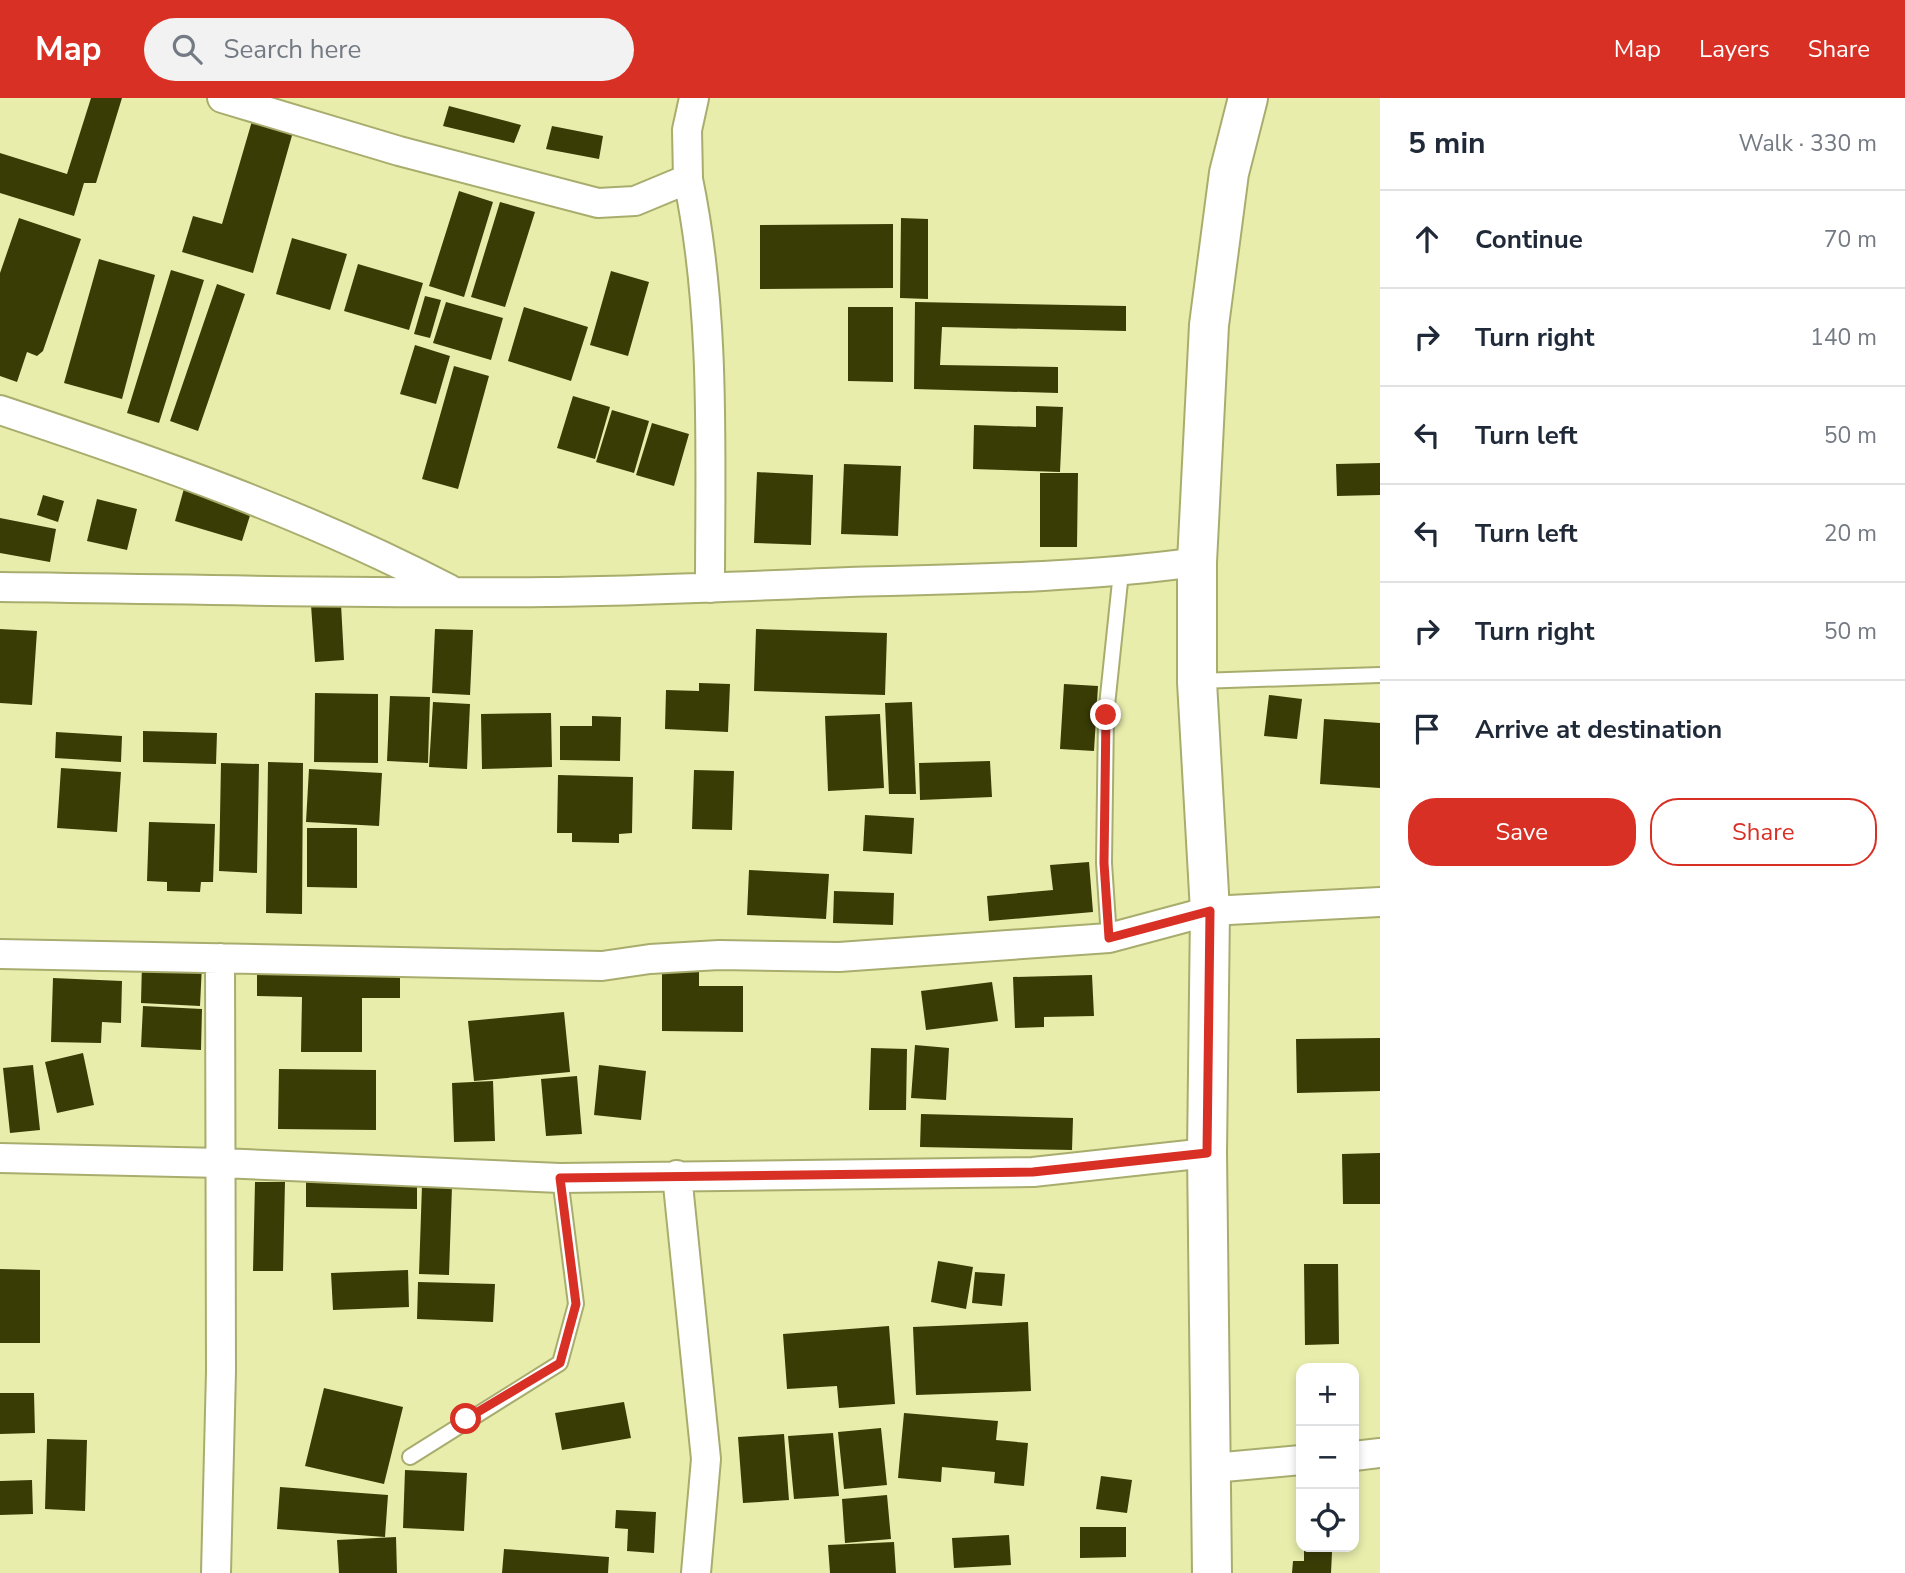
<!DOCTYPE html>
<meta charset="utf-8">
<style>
:root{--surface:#fff;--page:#f2f2f3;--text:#1f2937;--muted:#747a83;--line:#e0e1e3;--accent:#d93025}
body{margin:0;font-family:"Nunito Sans",sans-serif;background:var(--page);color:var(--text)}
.controls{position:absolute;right:21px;bottom:21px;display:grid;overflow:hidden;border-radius:14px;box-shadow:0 4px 10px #0003}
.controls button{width:63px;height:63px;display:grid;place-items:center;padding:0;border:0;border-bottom:2px solid var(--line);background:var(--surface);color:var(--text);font:35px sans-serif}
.stop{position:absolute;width:21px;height:21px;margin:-16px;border:5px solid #d93025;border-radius:50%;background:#fff}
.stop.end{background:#d93025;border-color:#fff;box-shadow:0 2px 7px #0008}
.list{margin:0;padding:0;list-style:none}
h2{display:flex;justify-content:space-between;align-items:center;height:91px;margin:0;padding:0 28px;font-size:30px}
h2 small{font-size:23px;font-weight:400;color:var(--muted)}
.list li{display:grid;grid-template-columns:46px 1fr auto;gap:21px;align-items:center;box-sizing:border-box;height:98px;padding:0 28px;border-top:2px solid var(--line)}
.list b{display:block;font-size:26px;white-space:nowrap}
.list em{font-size:23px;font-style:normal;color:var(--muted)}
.actions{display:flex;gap:14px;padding:21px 28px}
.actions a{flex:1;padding:16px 0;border:2px solid var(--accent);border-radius:28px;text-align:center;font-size:24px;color:var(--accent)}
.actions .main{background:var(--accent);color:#fff}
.icon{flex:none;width:38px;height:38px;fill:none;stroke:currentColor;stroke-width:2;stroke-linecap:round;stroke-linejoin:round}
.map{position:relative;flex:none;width:1380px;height:1475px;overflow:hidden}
header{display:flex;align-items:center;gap:42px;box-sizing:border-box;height:98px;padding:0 35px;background:var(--accent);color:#fff}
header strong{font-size:33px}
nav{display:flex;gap:38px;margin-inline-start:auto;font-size:24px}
.search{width:490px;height:63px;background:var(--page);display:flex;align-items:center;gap:18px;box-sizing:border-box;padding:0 24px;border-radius:38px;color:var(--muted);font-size:26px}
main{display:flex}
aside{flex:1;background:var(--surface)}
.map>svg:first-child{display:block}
.building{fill:#3a3c06}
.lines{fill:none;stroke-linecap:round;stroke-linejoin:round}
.lane-casing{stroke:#a8ad6e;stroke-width:18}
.street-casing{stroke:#a8ad6e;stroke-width:32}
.secondary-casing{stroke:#a8ad6e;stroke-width:42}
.lane{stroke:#fff;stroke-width:14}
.street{stroke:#fff;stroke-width:28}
.secondary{stroke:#fff;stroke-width:38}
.route{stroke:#d93025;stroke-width:9}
</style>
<header>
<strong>Map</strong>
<div class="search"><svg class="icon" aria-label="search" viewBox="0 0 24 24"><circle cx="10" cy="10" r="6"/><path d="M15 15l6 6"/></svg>Search here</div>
<nav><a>Map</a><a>Layers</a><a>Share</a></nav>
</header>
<main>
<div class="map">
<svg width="1380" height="1475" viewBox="0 0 1380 1475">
<rect width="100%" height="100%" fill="#e8edac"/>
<path class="building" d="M91,0H122L96,85H84L74,118L0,95V55L67,76Z
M449,8L521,27L514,45L443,28Z
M252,23L293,34L253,175L182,154L193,118L222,126Z
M552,28L603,38L599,61L546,51Z
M459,93L493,104L464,199L429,188Z
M500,104L535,114L505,209L471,199Z
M19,120L81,141L43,253L37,258L27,254L17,284L0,278V175Z
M901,120L928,121V201L900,200Z
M893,126V190L760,191V127Z
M292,140L347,156L330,212L276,196Z
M99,161L155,177L122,301L64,285Z
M358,166L423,185L409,232L344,213Z
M171,172L204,182L159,325L127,315Z
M611,173L649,184L628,258L590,247Z
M217,186L245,196L198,333L170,323Z
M425,198L441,202L430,240L414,236Z
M446,204L503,220L491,262L433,245Z
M915,204L1126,208V233L942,229L940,267L1058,269V295L914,291Z
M524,209L588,229L571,283L508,263Z
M848,209H893V284L848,283Z
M415,247L450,258L436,306L400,296Z
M454,268L489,278L458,391L422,381Z
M573,298L610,309L595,361L557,350Z
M1036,308L1063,309L1060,374L973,371L974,327L1036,329Z
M612,312L649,323L634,375L596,364Z
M652,325L689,336L674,388L636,377Z
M1380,365V397L1337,398L1336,366Z
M844,366L901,368L898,438L841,436Z
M757,374L813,377L811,447L754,445Z
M1040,375H1078L1077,449H1040Z
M185,387L253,408L242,443L175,423Z
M43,397L64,403L58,424L37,417Z
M97,401L137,411L127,452L87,443Z
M0,420L56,431L50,464L0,455Z
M341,506L344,562L315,564L311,507Z
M0,531L37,533L32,607L0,605Z
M435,531L473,532L470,597L432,595Z
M756,531L887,535L885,597L754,593Z
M699,585L730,586L728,634L665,631L666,592L699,593Z
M1064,586L1098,588L1094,653L1060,651Z
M315,595L378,596V665L314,664Z
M1269,597L1302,601L1297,641L1264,638Z
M390,598L430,599L428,665L387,663Z
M433,604L470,606L467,671L429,669Z
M912,604L916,696H889L885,605Z
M551,615L552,669L482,671L481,616Z
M880,616L884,690L828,693L825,618Z
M592,618L621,619L620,663L560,662V628H592Z
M1324,621L1380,625V690L1320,686Z
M143,633L217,635L216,666L143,664Z
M56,634L122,638L121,664L55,660Z
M990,663L992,699L920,702L919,665Z
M268,664L303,665L302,816L266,815Z
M221,665L259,666L257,775L219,773Z
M61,670L121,674L117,734L57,730Z
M309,671L382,675L379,728L306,724Z
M694,672L734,673L732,732L692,731Z
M558,677L633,679L632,735L619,736V745L572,744V735H557Z
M865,717L914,720L912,756L863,753Z
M149,724L215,726L213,784H201L200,794L167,793V784L147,783Z
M307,730H357V790L307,789Z
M1089,764L1093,814L989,823L987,798L1053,792L1050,767Z
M749,772L829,776L826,821L747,817Z
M834,793L894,795L893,827L833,825Z
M142,864L202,867L200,908L141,905Z
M257,873L400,874V900H362V954H301L302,899L257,898Z
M662,873H699V888H743V934L662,933Z
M1092,877L1094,918L1044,919V929L1015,930L1013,879Z
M53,880L122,883L121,925L102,924L101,945L51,944Z
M992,884L998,923L926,932L921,893Z
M143,908L202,911L201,952L141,949Z
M564,914L570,974L474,983L468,923Z
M1380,940V993L1297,995L1296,941Z
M915,947L949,950L946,1002L911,1000Z
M871,950L907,951L906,1012H869Z
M83,955L94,1007L57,1015L45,964Z
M33,967L40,1032L10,1035L3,970Z
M599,967L646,973L641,1022L594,1017Z
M279,971L376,972V1032L278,1031Z
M577,978L582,1036L546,1038L541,981Z
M493,983L495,1043L454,1044L452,985Z
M921,1016L1073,1020L1072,1052L920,1049Z
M1380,1055V1106H1343L1342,1056Z
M255,1084H285L283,1173H253Z
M306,1084L417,1086V1111L306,1109Z
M422,1087L452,1088L449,1177L419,1176Z
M938,1163L973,1169L966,1211L931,1204Z
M1304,1166H1338L1339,1246L1305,1247Z
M0,1171L40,1172V1245H0Z
M408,1172L409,1209L333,1212L331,1175Z
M975,1174L1005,1176L1002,1208L972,1205Z
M418,1184L495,1186L493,1224L417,1221Z
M1028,1224L1031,1293L916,1297L913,1229Z
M889,1228L895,1306L839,1310L837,1288L787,1291L783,1236Z
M324,1290L403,1309L384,1386L305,1368Z
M0,1295H34L35,1335L0,1336Z
M624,1304L631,1340L562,1352L555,1315Z
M904,1315L998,1323L996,1342L1028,1345L1024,1388L994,1385L995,1374L942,1369L941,1384L898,1380Z
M881,1330L887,1387L844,1391L838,1334Z
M833,1335L839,1398L794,1401L788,1338Z
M784,1336L789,1402L743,1405L738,1339Z
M47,1341L87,1342L85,1413L45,1411Z
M405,1372L467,1375L464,1433L403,1430Z
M1101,1378L1132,1382L1127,1415L1096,1411Z
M32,1382L33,1416L0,1417V1383Z
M280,1389L388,1397L385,1439L277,1431Z
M887,1397L891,1441L845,1445L842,1401Z
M616,1412L656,1414L654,1455L627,1453L628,1431L615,1430Z
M1080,1429H1126V1459L1080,1460Z
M1009,1437L1011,1467L954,1470L952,1440Z
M396,1439L397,1475H339L337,1442Z
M894,1444L896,1475H830L828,1447Z
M504,1451L609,1459L608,1475H502Z
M1304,1453L1332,1454L1331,1475H1292L1293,1463H1304Z"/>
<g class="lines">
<defs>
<path id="lane" d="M1198,583L1380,577
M1109,840L1104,765L1106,617L1121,474
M410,1359L560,1265L576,1206L560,1080"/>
<path id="street" d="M222,0L399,53L598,105L635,103L688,81L687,32L694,0
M688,81C716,216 710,353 710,490
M0,312C154,363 305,416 449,491
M0,489C183,491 365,496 548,494C648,493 749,488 849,484C966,481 1081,480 1197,464
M0,856L602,868L650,861L719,857L839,859L1109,840L1210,813L1380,804
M0,1060L221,1065L560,1080L1033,1074L1207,1055
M677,1077L706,1361L696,1475
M1354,1358L1380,1355
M1213,1370L1301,1362
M216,1475L221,1273L220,860"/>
<path id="secondary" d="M1212,1475L1207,1055L1210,813L1197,584V464L1209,227L1229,75L1248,0"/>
</defs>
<use href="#lane" class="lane-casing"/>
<use href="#street" class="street-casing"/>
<use href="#secondary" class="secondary-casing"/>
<use href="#lane" class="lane"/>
<use href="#street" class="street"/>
<use href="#secondary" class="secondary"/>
</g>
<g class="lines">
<path class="route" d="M466,1321L560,1265L576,1206L560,1080L1033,1074L1207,1055L1210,813L1109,840L1104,765L1106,617"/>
</g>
</svg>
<div class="controls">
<button>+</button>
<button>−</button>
<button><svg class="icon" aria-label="locate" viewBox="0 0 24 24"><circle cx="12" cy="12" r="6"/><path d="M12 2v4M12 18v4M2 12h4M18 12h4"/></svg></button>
</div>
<div class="stop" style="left:466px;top:1321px"></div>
<div class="stop end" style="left:1106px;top:617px"></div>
</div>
<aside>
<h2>5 min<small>Walk · 330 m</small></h2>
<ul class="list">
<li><svg class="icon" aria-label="ahead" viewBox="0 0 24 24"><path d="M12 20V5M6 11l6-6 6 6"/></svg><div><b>Continue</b></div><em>70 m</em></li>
<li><svg class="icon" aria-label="right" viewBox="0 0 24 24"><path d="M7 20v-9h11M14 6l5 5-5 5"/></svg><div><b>Turn right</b></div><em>140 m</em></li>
<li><svg class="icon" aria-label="left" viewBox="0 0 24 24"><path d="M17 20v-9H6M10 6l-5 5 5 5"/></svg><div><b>Turn left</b></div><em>50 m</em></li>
<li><svg class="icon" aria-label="left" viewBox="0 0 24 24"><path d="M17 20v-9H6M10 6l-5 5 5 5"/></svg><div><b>Turn left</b></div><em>20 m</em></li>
<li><svg class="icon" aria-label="right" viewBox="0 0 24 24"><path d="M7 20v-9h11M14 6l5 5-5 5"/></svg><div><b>Turn right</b></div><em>50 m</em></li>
<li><svg class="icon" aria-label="arrive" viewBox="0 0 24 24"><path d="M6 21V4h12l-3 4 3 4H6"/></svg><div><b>Arrive at destination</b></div></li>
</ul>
<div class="actions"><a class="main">Save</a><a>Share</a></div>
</aside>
</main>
